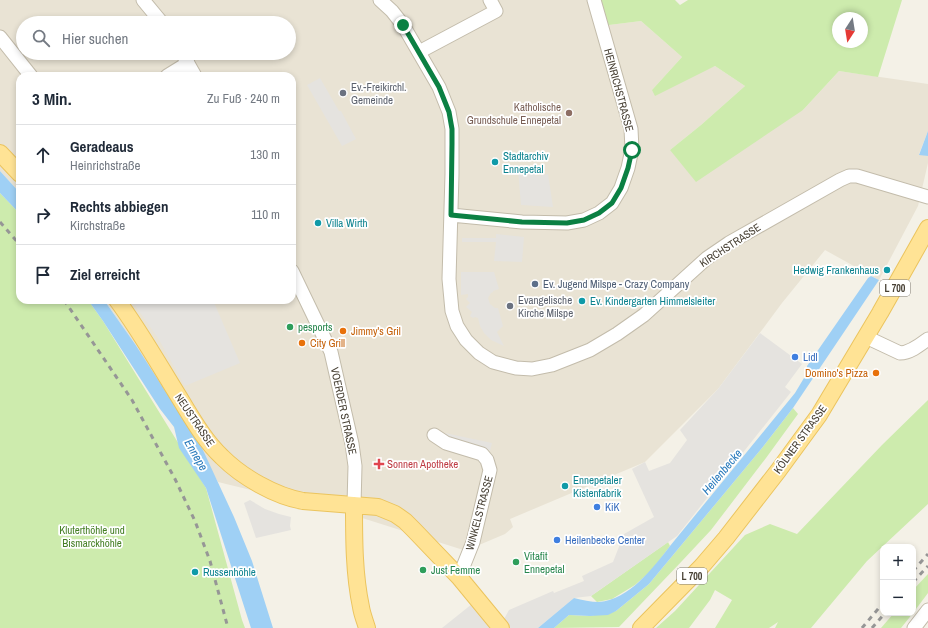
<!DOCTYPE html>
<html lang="de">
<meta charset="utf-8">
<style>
:root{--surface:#fff;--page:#f2f2f3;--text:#1f2937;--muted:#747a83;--line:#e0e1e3}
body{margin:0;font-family:"Archivo Narrow",sans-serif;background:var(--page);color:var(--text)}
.controls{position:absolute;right:12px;bottom:12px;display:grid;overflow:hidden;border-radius:8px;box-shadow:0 2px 6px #0003}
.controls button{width:36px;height:36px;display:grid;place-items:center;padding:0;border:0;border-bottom:1px solid var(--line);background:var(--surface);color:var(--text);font:20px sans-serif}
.compass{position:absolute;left:832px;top:12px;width:36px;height:36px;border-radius:50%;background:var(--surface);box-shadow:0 2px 6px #0003;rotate:192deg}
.stop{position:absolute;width:12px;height:12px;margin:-9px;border:3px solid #0b8043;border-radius:50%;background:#fff}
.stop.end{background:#0b8043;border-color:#fff;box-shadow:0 1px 4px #0008}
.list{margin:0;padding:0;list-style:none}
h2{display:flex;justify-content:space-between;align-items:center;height:52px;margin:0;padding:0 16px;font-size:17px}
h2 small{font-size:13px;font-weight:400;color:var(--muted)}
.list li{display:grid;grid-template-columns:26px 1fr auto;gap:12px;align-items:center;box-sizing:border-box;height:60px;padding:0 16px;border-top:1px solid var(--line)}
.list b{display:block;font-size:15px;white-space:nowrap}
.list p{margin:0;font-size:13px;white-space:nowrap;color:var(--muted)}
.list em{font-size:13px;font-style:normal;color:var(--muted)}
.icon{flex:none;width:22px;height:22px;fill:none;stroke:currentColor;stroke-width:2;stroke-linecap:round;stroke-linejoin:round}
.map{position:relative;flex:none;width:928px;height:628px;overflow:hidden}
.search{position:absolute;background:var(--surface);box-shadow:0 2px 6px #0003;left:16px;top:16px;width:280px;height:44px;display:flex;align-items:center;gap:10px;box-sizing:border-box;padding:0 14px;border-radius:22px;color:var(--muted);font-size:15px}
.panel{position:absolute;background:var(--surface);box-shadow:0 2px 6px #0003;left:16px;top:72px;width:280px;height:232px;border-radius:12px}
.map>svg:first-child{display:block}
.residential{fill:#e9e3d4;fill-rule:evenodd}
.green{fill:#cdebad;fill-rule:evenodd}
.parking{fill:#e5e3df}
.water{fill:#9fd0f5}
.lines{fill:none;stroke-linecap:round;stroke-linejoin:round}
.minor-casing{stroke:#c3bcab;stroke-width:15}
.major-casing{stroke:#ebc45e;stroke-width:18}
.minor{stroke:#fff;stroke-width:13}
.major{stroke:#ffe395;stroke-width:16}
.rail{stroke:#969696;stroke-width:3;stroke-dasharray:5 5;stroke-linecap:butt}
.route{stroke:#0b8043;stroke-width:5}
.worship-dot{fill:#6b7280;stroke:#fff;stroke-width:1.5}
.education-dot{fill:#8d6e63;stroke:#fff;stroke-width:1.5}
.culture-dot{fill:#0f9aa8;stroke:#fff;stroke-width:1.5}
.service-dot{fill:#5c6f8a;stroke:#fff;stroke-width:1.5}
.leisure-dot{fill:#2e9e5b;stroke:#fff;stroke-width:1.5}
.food-dot{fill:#e8710a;stroke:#fff;stroke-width:1.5}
.shop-dot{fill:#3f7fe0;stroke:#fff;stroke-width:1.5}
.health-dot{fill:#e0444e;stroke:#fff;stroke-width:1.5}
.labels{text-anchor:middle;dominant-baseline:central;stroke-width:3.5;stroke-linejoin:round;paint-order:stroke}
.shield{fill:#fff;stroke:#7f7a72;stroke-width:1}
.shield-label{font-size:10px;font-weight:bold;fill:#484135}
.worship-label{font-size:11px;fill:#5b616d;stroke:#fff;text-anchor:start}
.street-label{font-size:11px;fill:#484135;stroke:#fff}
.education-label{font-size:11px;fill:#785e54;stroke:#fff;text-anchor:end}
.culture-label{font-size:11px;fill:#0d838f;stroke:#fff;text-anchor:start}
.service-label{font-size:11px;fill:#4e5e75;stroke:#fff;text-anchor:start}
.leisure-label{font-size:11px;fill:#27864d;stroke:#fff;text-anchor:start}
.food-label{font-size:11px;fill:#c56008;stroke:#fff;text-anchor:start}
.shop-label{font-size:11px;fill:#366cbe;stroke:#fff;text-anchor:start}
.health-label{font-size:11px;fill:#be3a42;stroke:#fff;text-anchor:start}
.park-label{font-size:11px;fill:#447e24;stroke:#fff}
.water-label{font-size:12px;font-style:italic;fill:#2779bb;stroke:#fff}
</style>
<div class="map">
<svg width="928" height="628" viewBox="0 0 928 628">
<rect width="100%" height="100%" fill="#f4f1e7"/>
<path class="residential" d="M0,0H593L601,26L641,21L682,57L652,90L715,66L745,86L701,125L670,150L803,110L839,71L928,84V131L919,154L928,156V163L918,206L879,280L825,250L782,303L718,389L645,462L510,519L513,527L505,534L479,545L476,554L318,504L263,493L218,482L135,344L104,300H292V76H20V193L0,171ZM23,23H289V53H23Z"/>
<path class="green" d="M593,0H675L680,5L688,0H902L878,77L839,71L803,110L696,182L670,150L701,125L745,86L715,66L655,96L652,90L682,57L641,21L601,26ZM838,18H862V42H838Z
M0,193L20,214V300H88L103,321L206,488L242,620L245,628H0Z
M928,400V504L867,561L811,628H775L778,622L769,628H715L732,600L715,590L710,600L689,628H656L675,611L745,535L770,524L797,534L882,445Z
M793,408L798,414L766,458L711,530L682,561L619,627L554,628L569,615L590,616L616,611L649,584L762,448Z
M668,542L670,546L652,570L635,585L612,599L597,602L591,596Z
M928,574V593L913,613V590Z
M894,613H913L901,628H881Z"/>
<path class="parking" d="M320,78L339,111H341L356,139L342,146L307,85Z
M536,169L537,176L548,174L553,207L521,205L518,170Z
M496,234L524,237L522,262L494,261L496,242H462V238H496Z
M461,272H494L499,289L493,291V292L491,293L488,298L490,304L495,308H498L503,326L497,332L504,346L491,340L484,333L480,326L478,318L475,317L473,318L470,316L472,312L466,307L470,303L466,299L468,297V294L461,295Z
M131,300H213L240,363L185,386L158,338Z
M760,333L802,364L785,387L791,392L677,536L591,596L574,598L538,628H510L503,621L509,610L553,591L554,593L584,581L582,576L613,562L624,534L654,517L632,469L645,462L649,471L670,463L687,440L680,430L718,389Z
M445,433L492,443L490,451L444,440Z
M250,500L265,509L279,514L291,517L290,526L291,530L256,538L244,503Z
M472,604L493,628H442Z"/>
<path class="water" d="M928,131V156L919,155Z
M0,171L20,193V214L0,193Z
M871,276L879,280L793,408L762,448L649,584L616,611L608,615L590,616L569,615L554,628H538L574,598C582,600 591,602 599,602C630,599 652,569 670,546L795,393L807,373V366L868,278Z
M88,300H104L135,344L202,448L234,517L252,561L273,628H251L206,488L179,448L174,427L160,409L103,321Z"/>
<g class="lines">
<defs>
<path id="minor" d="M143,0L162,23
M380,0L392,11L403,25L439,87L449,112L452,129V174L449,279L452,311L457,326L466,340L479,353L493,362L516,368L532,369L552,365L590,350L617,334L644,315L707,258L729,243L840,180L849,176H857L928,197
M0,37L31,76
M419,52L496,11L490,0
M182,53L195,76
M167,76L188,63
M451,215L522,222L567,223L584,220L599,213L612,203L621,188L628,168L632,149L631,129L594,0
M292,271L331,352L352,444L355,466L354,505
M866,337L900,353C910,353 920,345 928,339
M434,435L446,443L482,454L487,460L490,470L473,542L459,577
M914,628L928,610"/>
<path id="major" d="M0,153L20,174
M117,300C140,331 159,365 179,397C192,418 204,440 222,457C242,477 275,496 303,501L378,507L395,514L405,521L414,530L459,577L501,628
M354,505C354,539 354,574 361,607C362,614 365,621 367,628
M641,628L702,566L726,538L778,471L819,415L880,313L928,228"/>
</defs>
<use href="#minor" class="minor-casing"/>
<use href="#major" class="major-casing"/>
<use href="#minor" class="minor"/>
<use href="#major" class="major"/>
<path class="rail" d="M0,222L20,245
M64,300L132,400L175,479L195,521L210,561L228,628
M913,571L928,554
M913,582L928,566
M862,628L883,603
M872,628L885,613"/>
</g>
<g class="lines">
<path class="route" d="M403,25L439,87L449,112L452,129V144L451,215L522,222L567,223L584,220L599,213L612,203L621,188L628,168L632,150"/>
</g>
<g class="worship-dot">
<circle cx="343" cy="93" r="4"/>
<circle cx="510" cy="306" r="4"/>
</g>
<circle class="education-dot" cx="569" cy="113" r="4"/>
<g class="culture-dot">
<circle cx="495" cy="162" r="4"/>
<circle cx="318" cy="223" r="4"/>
<circle cx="887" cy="270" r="4"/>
<circle cx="582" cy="301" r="4"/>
<circle cx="565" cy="486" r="4"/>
<circle cx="195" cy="572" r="4"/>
</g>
<circle class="service-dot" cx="535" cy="284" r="4"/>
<g class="leisure-dot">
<circle cx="290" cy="327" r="4"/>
<circle cx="516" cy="562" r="4"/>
<circle cx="423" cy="570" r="4"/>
</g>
<g class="food-dot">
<circle cx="343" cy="331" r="4"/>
<circle cx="302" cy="343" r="4"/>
<circle cx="876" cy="373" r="4"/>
</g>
<g class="shop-dot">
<circle cx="795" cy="357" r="4"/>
<circle cx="597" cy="507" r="4"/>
<circle cx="557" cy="540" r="4"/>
</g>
<path class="health-dot" d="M377 458h4v4h4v4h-4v4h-4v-4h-4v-4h4z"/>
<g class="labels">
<g class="shield">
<rect x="880" y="280" width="30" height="16" rx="3"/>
<rect x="677" y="568" width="30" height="16" rx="3"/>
</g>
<g class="shield-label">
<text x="895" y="288">L 700</text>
<text x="692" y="576">L 700</text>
</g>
<g class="worship-label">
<text x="351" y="87">Ev.-Freikirchl.<tspan x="351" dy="13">Gemeinde</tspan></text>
<text x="518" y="300">Evangelische<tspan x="518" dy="13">Kirche Milspe</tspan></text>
</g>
<g class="street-label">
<text transform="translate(619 90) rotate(75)">HEINRICHSTRASSE</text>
<text transform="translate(730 245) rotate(-33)">KIRCHSTRASSE</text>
<text transform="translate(344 411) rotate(78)">VOERDER STRASSE</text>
<text transform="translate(195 420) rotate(56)">NEUSTRASSE</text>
<text transform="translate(800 439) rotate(-54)">KÖLNER STRASSE</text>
<text transform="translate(479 513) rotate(-75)">WINKELSTRASSE</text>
</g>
<g class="education-label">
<text x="561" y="107">Katholische<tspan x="561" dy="13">Grundschule Ennepetal</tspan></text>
</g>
<g class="culture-label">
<text x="503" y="156">Stadtarchiv<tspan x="503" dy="13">Ennepetal</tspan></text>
<text x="326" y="223">Villa Wirth</text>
<text x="879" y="270" text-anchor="end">Hedwig Frankenhaus</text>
<text x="590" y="301">Ev. Kindergarten Himmelsleiter</text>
<text x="573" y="480">Ennepetaler<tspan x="573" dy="13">Kistenfabrik</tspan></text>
<text x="203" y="572">Russenhöhle</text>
</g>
<g class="service-label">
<text x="543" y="284">Ev. Jugend Milspe - Crazy Company</text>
</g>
<g class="leisure-label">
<text x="298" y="327">pesports</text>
<text x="524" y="556">Vitafit<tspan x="524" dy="13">Ennepetal</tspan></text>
<text x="431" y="570">Just Femme</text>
</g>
<g class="food-label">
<text x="351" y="331">Jimmy's Gril</text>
<text x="310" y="343">City Grill</text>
<text x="868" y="373" text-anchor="end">Domino's Pizza</text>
</g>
<g class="shop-label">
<text x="803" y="357">Lidl</text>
<text x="605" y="507">KiK</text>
<text x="565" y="540">Heilenbecke Center</text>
</g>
<g class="health-label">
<text x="387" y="464">Sonnen Apotheke</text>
</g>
<g class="park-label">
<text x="92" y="530">Kluterthöhle und<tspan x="92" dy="13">Bismarckhöhle</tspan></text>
</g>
<g class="water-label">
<text transform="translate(196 455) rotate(60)">Ennepe</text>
<text transform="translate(722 472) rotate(-50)">Heilenbecke</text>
</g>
</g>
</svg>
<div class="controls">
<button>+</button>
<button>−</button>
</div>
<svg class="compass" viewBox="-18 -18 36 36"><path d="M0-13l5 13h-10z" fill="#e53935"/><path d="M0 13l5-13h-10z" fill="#747a83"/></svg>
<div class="stop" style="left:632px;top:150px"></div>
<div class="stop end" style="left:403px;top:25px"></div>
<div class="search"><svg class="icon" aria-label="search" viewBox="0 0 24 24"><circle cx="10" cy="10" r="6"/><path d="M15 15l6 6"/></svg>Hier suchen</div>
<section class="panel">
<h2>3 Min.<small>Zu Fuß · 240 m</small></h2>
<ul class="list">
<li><svg class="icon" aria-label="ahead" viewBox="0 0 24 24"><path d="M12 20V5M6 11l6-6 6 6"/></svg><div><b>Geradeaus</b><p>Heinrichstraße</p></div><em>130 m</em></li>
<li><svg class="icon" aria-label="right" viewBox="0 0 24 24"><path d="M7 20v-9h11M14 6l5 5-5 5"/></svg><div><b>Rechts abbiegen</b><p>Kirchstraße</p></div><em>110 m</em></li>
<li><svg class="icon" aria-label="arrive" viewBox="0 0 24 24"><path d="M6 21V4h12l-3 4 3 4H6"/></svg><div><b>Ziel erreicht</b></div></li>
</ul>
</section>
</div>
